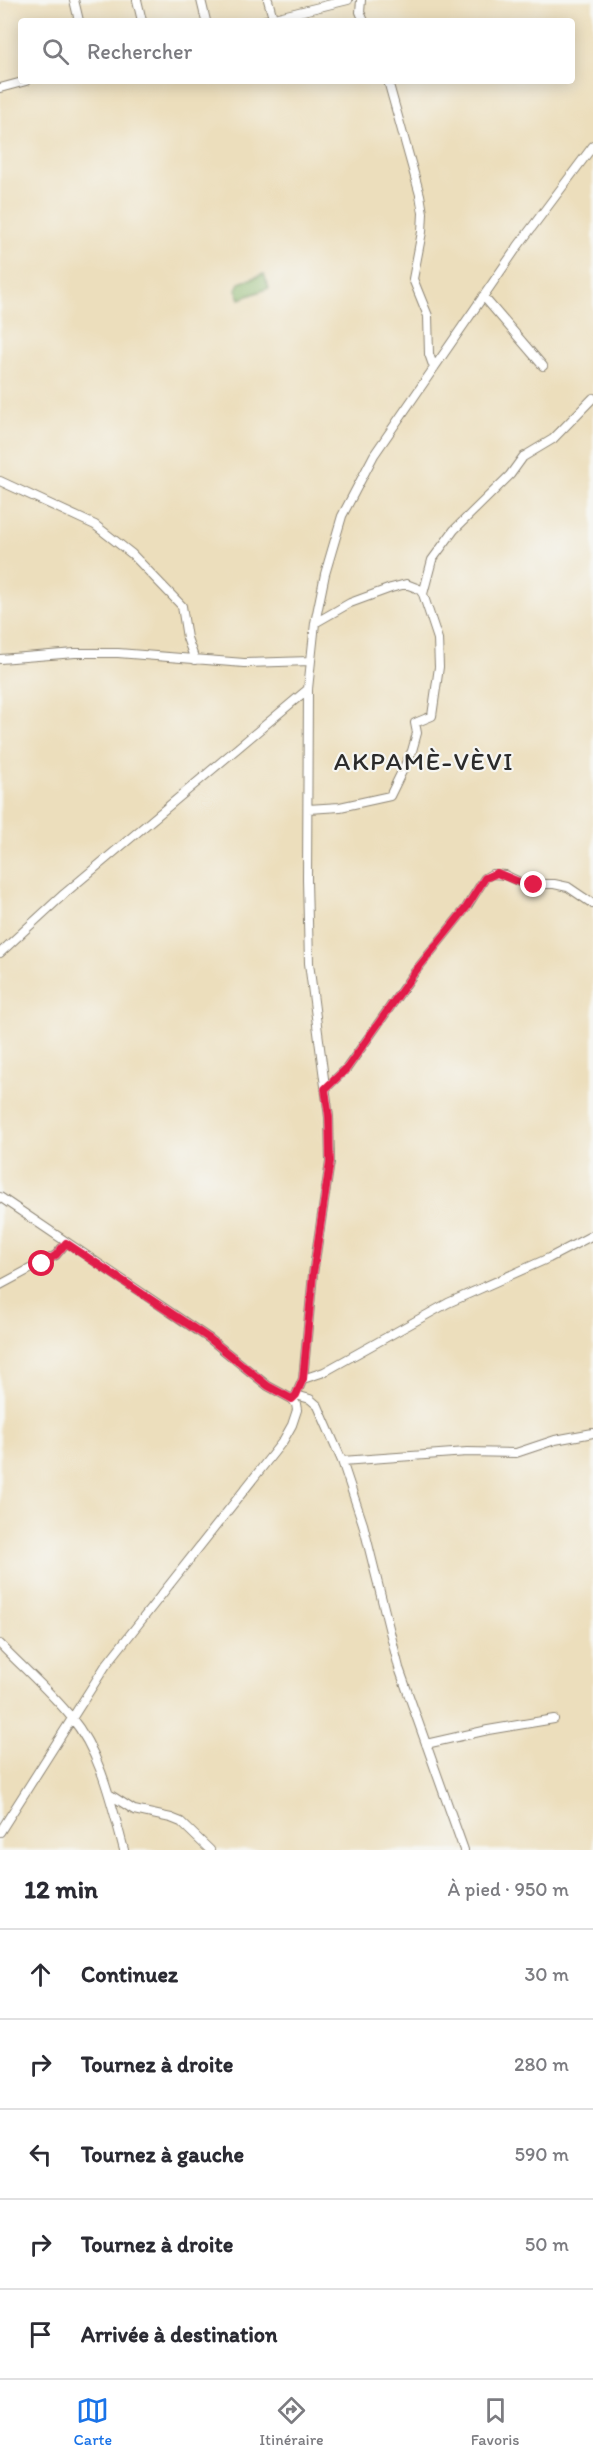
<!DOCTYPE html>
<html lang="fr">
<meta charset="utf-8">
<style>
:root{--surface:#fff;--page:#f7f7f7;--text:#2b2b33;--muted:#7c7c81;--line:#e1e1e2;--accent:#1a73e8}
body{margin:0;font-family:Itim,sans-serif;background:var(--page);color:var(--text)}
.stop{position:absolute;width:18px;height:18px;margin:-14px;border:4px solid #e11d48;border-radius:50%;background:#fff}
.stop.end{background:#e11d48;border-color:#fff;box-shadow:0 2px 6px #0008}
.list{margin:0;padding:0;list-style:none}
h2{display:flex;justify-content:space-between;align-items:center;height:78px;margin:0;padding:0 24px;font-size:26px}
h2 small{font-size:20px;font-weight:400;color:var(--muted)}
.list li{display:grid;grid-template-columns:39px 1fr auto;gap:18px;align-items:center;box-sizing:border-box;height:90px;padding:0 24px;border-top:2px solid var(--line)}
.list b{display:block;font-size:22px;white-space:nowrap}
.list em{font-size:20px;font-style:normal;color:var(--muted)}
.icon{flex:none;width:33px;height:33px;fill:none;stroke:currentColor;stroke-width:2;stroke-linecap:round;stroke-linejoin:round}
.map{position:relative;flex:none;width:593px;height:1850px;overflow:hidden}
.search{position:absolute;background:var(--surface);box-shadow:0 3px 15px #0003;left:18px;right:18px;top:18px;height:66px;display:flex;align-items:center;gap:15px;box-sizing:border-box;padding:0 21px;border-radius:6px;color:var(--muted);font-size:22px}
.sheet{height:528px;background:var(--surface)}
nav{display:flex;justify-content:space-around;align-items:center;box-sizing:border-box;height:84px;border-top:2px solid var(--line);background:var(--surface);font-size:16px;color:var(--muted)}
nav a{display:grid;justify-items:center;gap:3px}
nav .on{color:var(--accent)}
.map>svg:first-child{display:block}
.forest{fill:#8eb86f;stroke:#5c724d;stroke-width:1.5}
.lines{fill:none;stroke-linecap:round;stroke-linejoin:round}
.minor-casing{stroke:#8c8474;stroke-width:10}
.minor{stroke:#fff;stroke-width:8}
.route{stroke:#e11d48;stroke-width:8}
.labels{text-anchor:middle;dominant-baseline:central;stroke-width:4.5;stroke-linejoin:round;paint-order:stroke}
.quarter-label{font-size:26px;letter-spacing:1.5px;fill:#2b2b2b;stroke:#f6f6f2}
</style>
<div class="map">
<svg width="593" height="1850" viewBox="0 0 593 1850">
<rect width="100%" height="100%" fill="#f6f6f2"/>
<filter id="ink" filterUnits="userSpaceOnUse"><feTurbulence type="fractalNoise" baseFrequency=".0167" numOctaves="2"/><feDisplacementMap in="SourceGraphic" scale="12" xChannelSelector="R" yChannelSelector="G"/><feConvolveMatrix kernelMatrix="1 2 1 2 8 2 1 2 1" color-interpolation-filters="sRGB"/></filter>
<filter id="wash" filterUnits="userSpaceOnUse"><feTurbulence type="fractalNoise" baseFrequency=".008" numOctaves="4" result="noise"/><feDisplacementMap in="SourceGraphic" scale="24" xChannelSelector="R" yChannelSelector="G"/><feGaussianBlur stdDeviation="1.35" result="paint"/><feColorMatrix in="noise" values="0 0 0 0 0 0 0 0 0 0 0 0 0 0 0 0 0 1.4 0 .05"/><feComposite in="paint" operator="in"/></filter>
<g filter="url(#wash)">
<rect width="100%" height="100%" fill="#ecdebc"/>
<path class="forest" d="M264,274L269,288L240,299L236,289L239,283Z"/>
</g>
<g filter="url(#ink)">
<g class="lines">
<defs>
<path id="minor" d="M74,0L79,21
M137,0L142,21
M201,0L206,21
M268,0L273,18
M361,0L360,12L364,21
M262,21L348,0
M388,81L420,195L423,213L422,232L413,279L428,316L429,354L434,368
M0,88L26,81
M483,296L543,366
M0,481L95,525L132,554L182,606L187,638L195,660
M423,594L432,560L454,530L510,475L523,457L553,439L593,398
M0,659L75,653H118L244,663L310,661
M308,809L340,807L390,796L412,751L417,733L415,723L432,716L439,667L438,639L423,594L419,589L406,584L391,588L350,603L315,623
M0,953L64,894L308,689
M325,1089L347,1068L414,973L466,908L485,878L492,874L505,875L524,884H554L568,887L593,904
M0,1197L210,1339L268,1386L292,1399L296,1404L297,1410L292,1425L283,1441L106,1665L0,1832
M0,1285L56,1255L66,1243
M303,1379L324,1372L448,1303L549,1258L593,1235
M296,1395L310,1399L318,1406L342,1461L363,1524L399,1668L464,1850
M292,1399L296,1395L303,1379L313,1274L330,1162L329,1117L309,963L307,880L308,689L315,623L325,574L342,516L374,455L518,246L593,146
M342,1461L467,1452L516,1453L555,1440L593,1433
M0,1644C23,1668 50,1691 71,1717C101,1753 112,1806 124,1850
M426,1744L488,1730L554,1719
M109,1794L134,1810L171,1818L181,1822L210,1850"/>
</defs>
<use href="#minor" class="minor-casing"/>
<use href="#minor" class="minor"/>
</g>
</g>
<g class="lines" filter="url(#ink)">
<path class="route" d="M42,1264L56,1255L66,1243L210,1339L268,1386L292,1399L296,1395L303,1379L313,1274L330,1162L329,1117L325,1089L347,1068L414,973L466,908L485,878L497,873L524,884L534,885"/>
</g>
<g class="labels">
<g class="quarter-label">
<text x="424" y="761">AKPAMÈ-VÈVI</text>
</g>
</g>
</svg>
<div class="stop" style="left:42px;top:1264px"></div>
<div class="stop end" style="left:534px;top:885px"></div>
<div class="search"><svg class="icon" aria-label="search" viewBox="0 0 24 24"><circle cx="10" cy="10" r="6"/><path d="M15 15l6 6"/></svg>Rechercher</div>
</div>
<section class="sheet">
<h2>12 min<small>À pied · 950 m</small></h2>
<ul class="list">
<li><svg class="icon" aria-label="ahead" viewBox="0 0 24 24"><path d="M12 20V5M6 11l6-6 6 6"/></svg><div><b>Continuez</b></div><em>30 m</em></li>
<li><svg class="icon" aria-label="right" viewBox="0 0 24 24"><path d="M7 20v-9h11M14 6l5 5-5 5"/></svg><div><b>Tournez à droite</b></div><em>280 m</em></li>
<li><svg class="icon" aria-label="left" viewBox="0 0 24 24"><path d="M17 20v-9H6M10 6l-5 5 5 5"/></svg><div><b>Tournez à gauche</b></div><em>590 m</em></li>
<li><svg class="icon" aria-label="right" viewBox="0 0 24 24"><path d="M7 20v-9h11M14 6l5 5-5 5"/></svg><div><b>Tournez à droite</b></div><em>50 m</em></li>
<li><svg class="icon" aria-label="arrive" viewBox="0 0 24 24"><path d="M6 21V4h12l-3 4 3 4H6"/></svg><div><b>Arrivée à destination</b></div></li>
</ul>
</section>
<nav>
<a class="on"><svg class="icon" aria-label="map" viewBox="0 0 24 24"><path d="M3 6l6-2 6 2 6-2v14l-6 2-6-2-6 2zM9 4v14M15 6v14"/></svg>Carte</a>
<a><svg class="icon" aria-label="directions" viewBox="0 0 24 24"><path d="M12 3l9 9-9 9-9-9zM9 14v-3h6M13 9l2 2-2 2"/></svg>Itinéraire</a>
<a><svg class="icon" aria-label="saved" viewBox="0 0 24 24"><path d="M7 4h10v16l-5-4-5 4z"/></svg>Favoris</a>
</nav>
